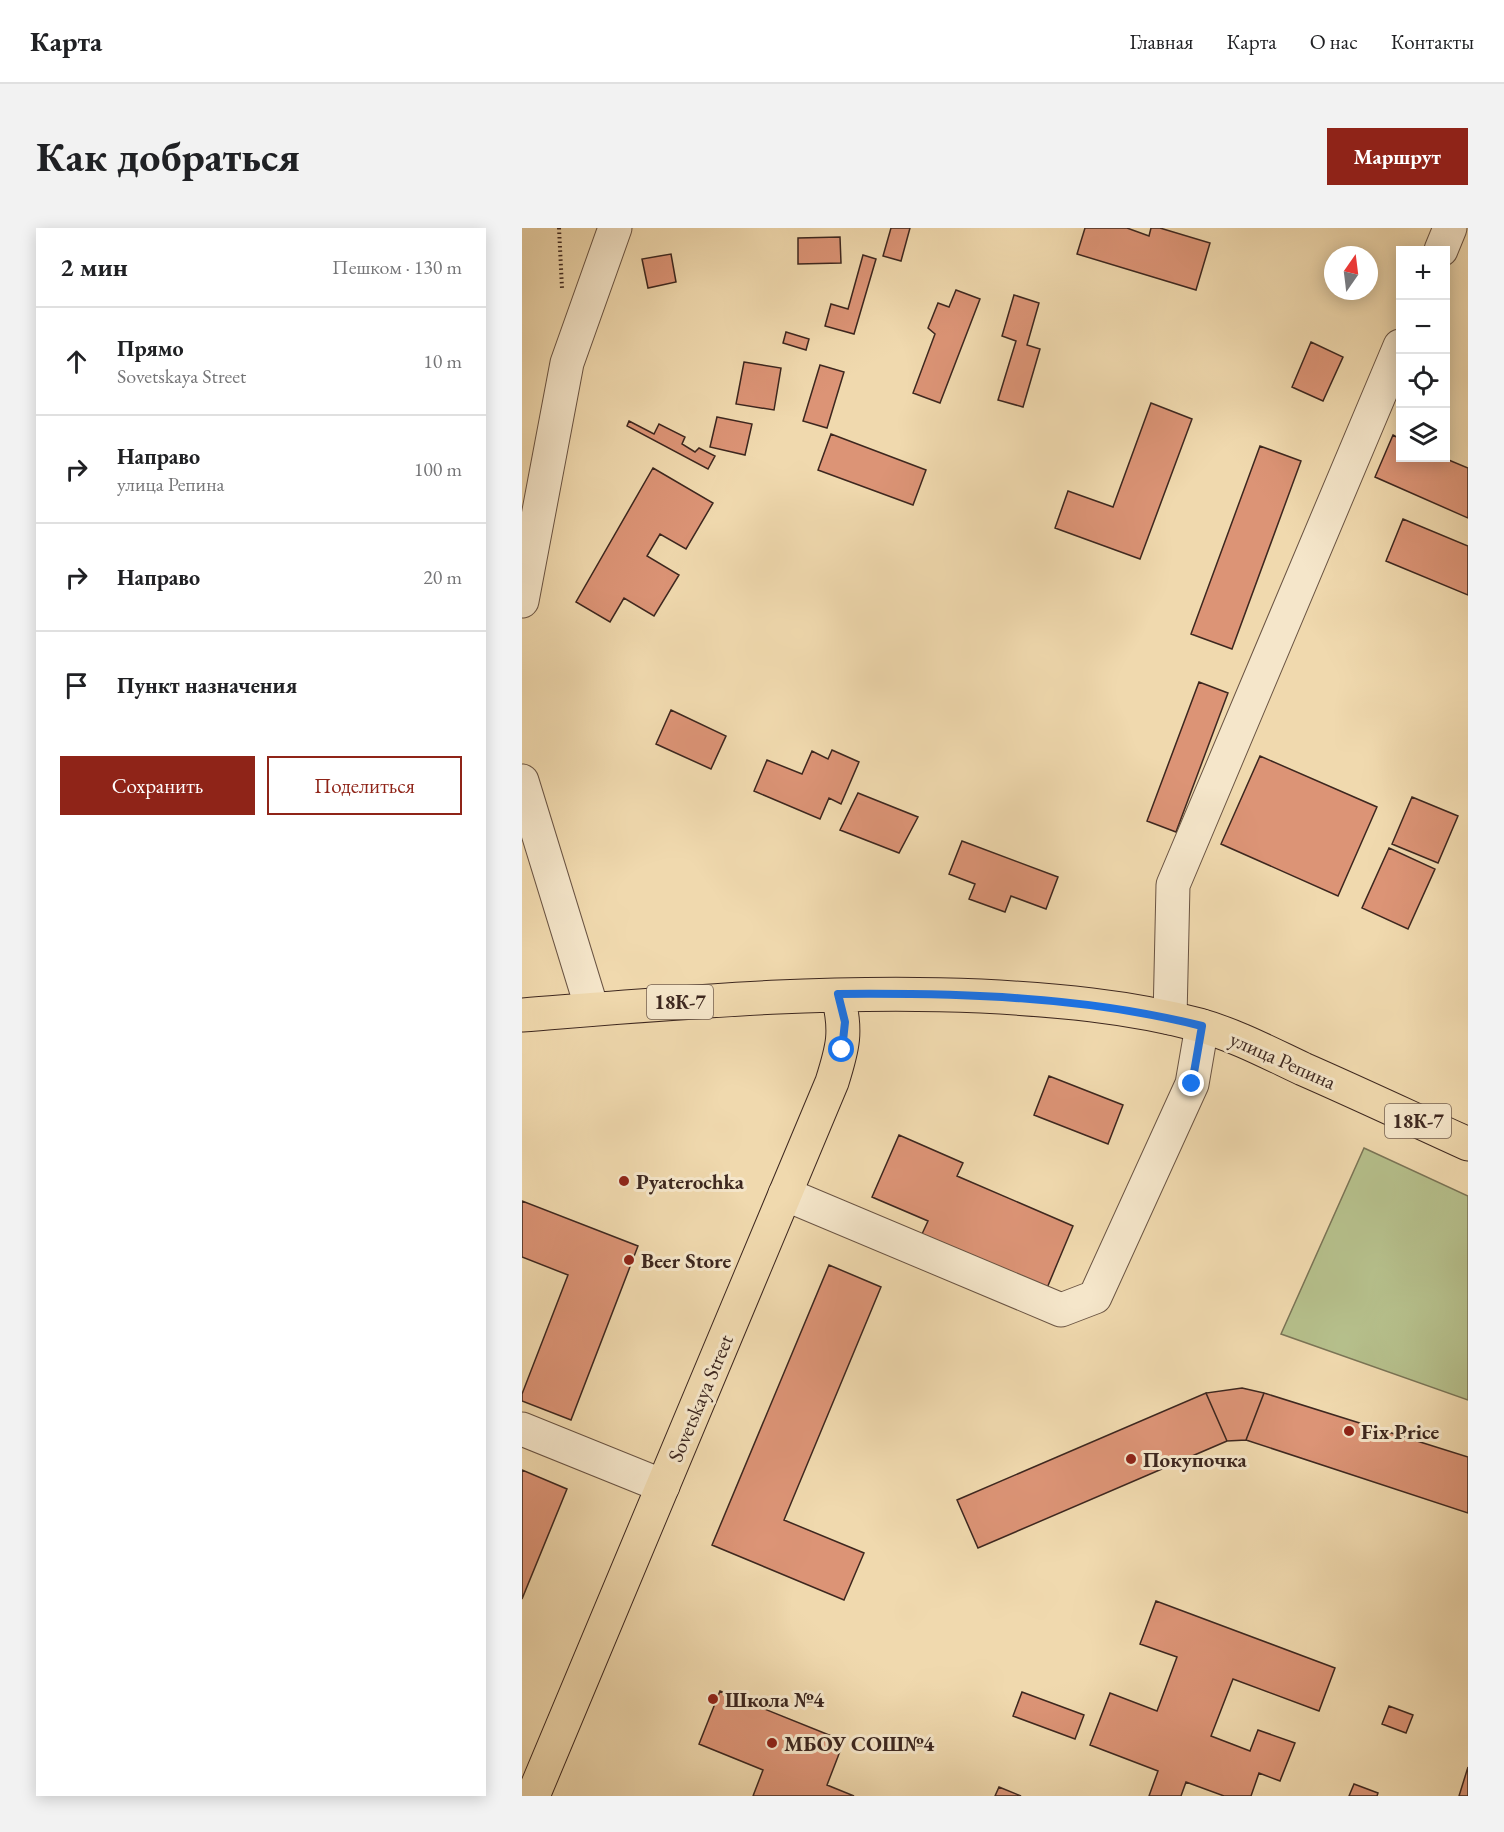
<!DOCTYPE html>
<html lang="ru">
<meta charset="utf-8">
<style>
:root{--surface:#fff;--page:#f2f2f2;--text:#202124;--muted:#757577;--line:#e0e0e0;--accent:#8f2418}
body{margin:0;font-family:"EB Garamond",serif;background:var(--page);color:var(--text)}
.controls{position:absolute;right:18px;top:18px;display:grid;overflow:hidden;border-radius:0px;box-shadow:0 3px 15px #0003}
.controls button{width:54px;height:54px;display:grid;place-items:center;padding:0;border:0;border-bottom:2px solid var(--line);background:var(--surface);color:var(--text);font:30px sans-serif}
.compass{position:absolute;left:802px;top:18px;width:54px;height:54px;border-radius:50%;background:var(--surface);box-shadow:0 3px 15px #0003;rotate:14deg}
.stop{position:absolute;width:18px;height:18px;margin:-14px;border:4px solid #1a73e8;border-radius:50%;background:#fff}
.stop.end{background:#1a73e8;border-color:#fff;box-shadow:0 2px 6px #0008}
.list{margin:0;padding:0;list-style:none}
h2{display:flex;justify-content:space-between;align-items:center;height:78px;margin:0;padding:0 24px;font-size:26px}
h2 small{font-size:20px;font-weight:400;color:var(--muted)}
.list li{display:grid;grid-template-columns:39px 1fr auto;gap:18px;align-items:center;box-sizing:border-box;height:108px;padding:0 24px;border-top:2px solid var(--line)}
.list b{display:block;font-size:22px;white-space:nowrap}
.list p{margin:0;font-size:20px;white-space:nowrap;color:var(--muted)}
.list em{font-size:20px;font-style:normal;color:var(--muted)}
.actions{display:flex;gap:12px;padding:18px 24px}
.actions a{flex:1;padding:14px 0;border:2px solid var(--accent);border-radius:0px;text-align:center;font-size:21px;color:var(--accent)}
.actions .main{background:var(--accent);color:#fff}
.icon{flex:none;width:33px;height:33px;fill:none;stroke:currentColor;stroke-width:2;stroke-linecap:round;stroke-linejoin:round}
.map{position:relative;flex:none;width:946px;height:1568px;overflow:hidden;border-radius:0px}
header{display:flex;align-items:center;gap:36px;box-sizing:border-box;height:84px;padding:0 30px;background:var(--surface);border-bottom:2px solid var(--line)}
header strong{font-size:28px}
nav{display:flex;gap:33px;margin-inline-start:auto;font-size:21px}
.intro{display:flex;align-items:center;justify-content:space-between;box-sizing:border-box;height:144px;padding:0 36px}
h1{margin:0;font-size:42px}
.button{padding:15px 27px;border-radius:0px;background:var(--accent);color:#fff;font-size:21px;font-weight:700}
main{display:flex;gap:36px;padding:0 36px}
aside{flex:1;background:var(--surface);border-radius:0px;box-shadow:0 3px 15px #0003}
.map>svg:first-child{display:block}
.green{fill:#b6c08c;stroke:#7a7456;stroke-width:1.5}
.building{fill:#dc9476;stroke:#3d271f;stroke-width:1.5}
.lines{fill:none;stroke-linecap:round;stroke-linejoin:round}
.minor-casing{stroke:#6a5443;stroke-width:35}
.major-casing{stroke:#3d271f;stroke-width:35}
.path{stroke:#3d271f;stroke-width:4;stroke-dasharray:1.5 3;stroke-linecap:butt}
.minor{stroke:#f5e6ca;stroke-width:33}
.major{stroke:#f0d9ae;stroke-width:33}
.route{stroke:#1a73e8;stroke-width:8}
.poi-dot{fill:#8f2418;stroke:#f5e6ca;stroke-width:2}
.labels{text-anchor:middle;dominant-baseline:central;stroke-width:6;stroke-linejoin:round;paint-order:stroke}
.shield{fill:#f5e6ca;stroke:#746052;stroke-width:1.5}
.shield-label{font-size:20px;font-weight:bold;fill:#3d271f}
.street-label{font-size:21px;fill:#3d271f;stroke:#f5e6ca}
.poi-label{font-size:21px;font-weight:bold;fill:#3d271f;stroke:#f5e6ca;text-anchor:start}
</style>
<header>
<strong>Карта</strong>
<nav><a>Главная</a><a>Карта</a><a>О нас</a><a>Контакты</a></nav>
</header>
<div class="intro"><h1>Как добраться</h1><a class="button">Маршрут</a></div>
<main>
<aside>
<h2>2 мин<small>Пешком · 130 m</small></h2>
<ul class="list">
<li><svg class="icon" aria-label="ahead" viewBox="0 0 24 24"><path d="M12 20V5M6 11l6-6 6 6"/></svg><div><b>Прямо</b><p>Sovetskaya Street</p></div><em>10 m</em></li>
<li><svg class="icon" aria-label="right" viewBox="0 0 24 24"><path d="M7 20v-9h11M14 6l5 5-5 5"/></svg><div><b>Направо</b><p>улица Репина</p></div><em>100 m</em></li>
<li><svg class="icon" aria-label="right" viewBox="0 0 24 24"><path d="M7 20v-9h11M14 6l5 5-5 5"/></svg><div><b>Направо</b></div><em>20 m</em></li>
<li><svg class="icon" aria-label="arrive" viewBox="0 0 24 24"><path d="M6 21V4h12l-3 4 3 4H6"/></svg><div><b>Пункт назначения</b></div></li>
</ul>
<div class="actions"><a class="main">Сохранить</a><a>Поделиться</a></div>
</aside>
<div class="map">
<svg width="946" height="1568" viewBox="0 0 946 1568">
<rect width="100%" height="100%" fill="#f0d9ae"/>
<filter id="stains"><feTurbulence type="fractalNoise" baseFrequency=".00333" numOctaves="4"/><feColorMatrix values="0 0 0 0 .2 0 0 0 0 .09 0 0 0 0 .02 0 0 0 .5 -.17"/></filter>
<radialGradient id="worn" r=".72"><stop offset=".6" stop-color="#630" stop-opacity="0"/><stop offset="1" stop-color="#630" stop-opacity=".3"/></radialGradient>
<path class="green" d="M842,920L946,968V1172L759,1106Z"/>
<path class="building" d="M369,0H388L379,33L361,28Z
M563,0H605L627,8L629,0H638L688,15L674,62L555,26Z
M318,9L319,35L276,36V10Z
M149,26L154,54L126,60L120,31Z
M341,27L354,31L332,106L303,98L309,76L326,81Z
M434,62L458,71L418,175L391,165L413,106L406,100L416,75L427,79Z
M492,67L517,75L505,117L518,121L501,179L476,172L494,113L480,108Z
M264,104L287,111L284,122L261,115Z
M789,114L821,129L801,173L770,159Z
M222,134L259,140L252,182L214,176Z
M298,137L322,144L305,200L281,193Z
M629,175L670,191L618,331L533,300L546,263L591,279Z
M195,189L230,196L223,227L188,219Z
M107,193L132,206L137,196L163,209L160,216L173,224L177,220L193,228L186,241L105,198Z
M309,206L404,242L391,277L296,242Z
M871,207L878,211V230H922L946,240V290L853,249Z
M738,218L779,233L710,421L669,406Z
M131,240L191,275L164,321L138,306L125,328L157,347L132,388L102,370L88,394L54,374Z
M881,291L946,318V367L864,333Z
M677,454L706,465L654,604L625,593Z
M149,482L204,508L189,541L134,516Z
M310,522L337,534L319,576L307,570L298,591L232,563L245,532L280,546L290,523L306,531Z
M738,528L855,579L816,668L699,616Z
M336,565L396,589L377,625L318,602Z
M890,569L936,588L916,635L870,616Z
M440,613L536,649L524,681L489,668L483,684L447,671L453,656L427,646Z
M867,620L913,641L886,701L840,680Z
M527,848L601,877L586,916L512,887Z
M377,907L441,935L435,948L551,998L525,1060L400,1006L406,993L350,969Z
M0,973L116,1018L49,1192L0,1173V1166L46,1047L0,1029Z
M307,1037L359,1059L262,1292L342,1325L322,1372L190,1317Z
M720,1160L742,1165L724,1212L705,1213L684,1165Z
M684,1165L705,1213L456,1320L435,1272Z
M742,1165L946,1229V1285L724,1212Z
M0,1242L45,1261L0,1371Z
M634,1373L813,1440L797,1483L711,1451L689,1508L728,1523L736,1502L773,1515L758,1553L737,1545L729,1568H702L664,1554L659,1568H627L636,1543L568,1517L588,1465L635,1483L655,1429L618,1416Z
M198,1463L322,1513L305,1557L332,1568H231L241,1542L177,1516Z
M500,1464L562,1487L553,1511L491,1488Z
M867,1478L891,1487L884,1505L860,1496Z
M946,1539V1568H937Z
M832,1556L856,1565L855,1568H827Z
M477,1559L499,1568H473Z"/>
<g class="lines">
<defs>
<path id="minor" d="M919,22L928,0
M0,373L45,135L93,0
M0,553L70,781
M648,790L651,657L878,118
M263,966L539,1082L573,1069L670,856L680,798
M0,1201L141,1258"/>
<path id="major" d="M0,787C153,775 305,761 459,768C533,772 606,778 677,797C713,807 747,825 781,841C836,865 891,891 946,916
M11,1568L310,854C321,819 325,804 316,767"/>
</defs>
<use href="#minor" class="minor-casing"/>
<use href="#major" class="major-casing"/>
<path class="path" d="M37,0L40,60"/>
<use href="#minor" class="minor"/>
<use href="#major" class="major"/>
</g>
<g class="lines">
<path class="route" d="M320,822L323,794L316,766C438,765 561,768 680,798L670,856"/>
</g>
<g class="poi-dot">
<circle cx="102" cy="953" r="6"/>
<circle cx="107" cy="1032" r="6"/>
<circle cx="827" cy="1203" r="6"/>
<circle cx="609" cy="1231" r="6"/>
<circle cx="191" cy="1471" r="6"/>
<circle cx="250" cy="1515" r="6"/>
</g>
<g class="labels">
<g class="shield">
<rect x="125" y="757" width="66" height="34" rx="4.5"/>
<rect x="863" y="876" width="66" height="34" rx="4.5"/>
</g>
<g class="shield-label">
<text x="158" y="774">18К-7</text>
<text x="896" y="893">18К-7</text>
</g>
<g class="street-label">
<text transform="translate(761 832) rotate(24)">улица Репина</text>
<text transform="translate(178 1170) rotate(-67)">Sovetskaya Street</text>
</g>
<g class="poi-label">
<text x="114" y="953">Pyaterochka</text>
<text x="119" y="1032">Beer Store</text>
<text x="839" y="1203">Fix Price</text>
<text x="621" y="1231">Покупочка</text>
<text x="203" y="1471">Школа №4</text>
<text x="262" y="1515">МБОУ СОШ№4</text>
</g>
</g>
<rect width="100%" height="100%" filter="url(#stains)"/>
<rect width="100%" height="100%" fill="url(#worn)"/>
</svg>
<div class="controls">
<button>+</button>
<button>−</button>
<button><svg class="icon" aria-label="locate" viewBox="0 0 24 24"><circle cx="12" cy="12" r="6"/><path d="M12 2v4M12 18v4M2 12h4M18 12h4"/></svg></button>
<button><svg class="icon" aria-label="layers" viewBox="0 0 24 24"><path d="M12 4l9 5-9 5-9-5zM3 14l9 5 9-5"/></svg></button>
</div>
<svg class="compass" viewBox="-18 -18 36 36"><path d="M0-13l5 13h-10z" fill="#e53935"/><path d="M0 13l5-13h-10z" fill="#757577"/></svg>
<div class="stop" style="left:320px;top:822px"></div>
<div class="stop end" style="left:670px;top:856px"></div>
</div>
</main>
